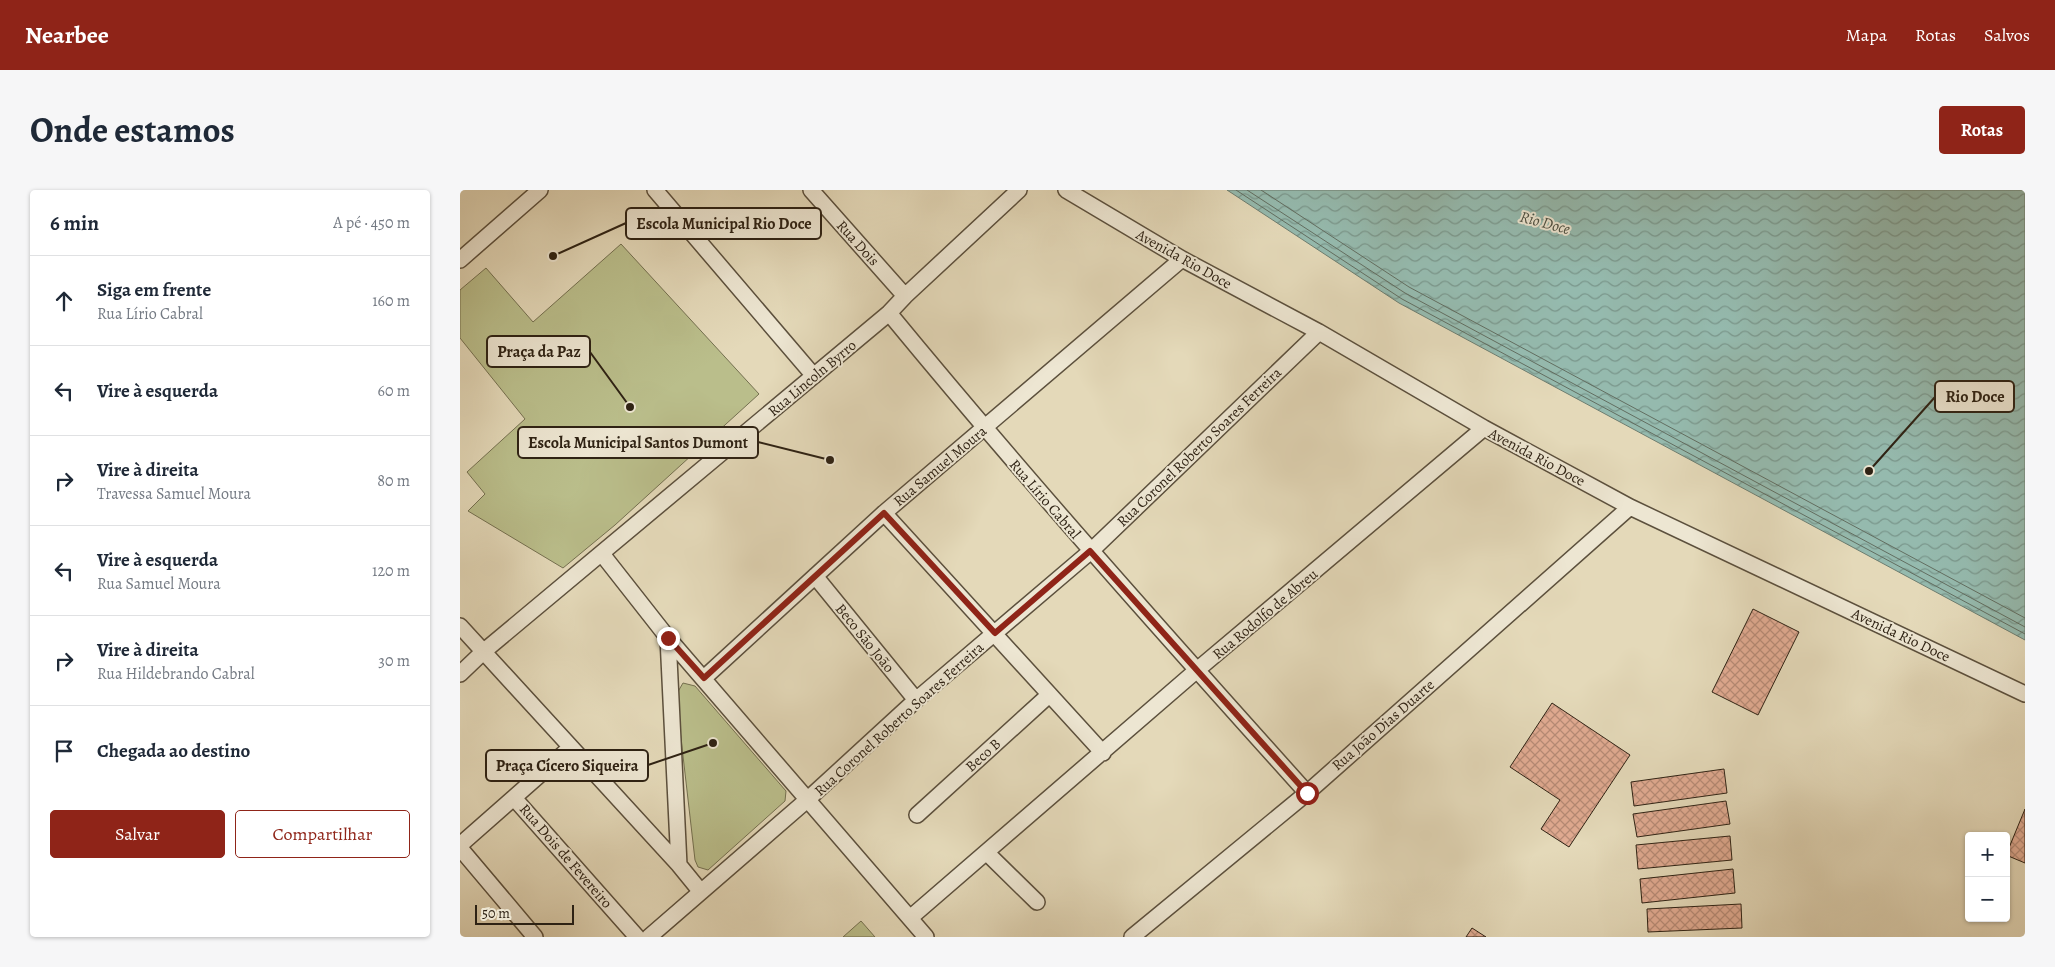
<!DOCTYPE html>
<html lang="pt">
<meta charset="utf-8">
<style>
:root{--surface:#fff;--page:#f6f6f7;--text:#1f2937;--muted:#747a83;--line:#e0e1e3;--accent:#8f2418}
body{margin:0;font-family:Alegreya,serif;background:var(--page);color:var(--text)}
.controls{position:absolute;right:15px;bottom:15px;display:grid;overflow:hidden;border-radius:5px;box-shadow:0 1px 4px #0004}
.controls button{width:45px;height:45px;display:grid;place-items:center;padding:0;border:0;border-bottom:1px solid var(--line);background:var(--surface);color:var(--text);font:25px sans-serif}
.scale{position:absolute;left:15px;bottom:12px;width:99px;box-sizing:border-box;padding-left:5px;border:2px solid #2e2214;border-top:0;font-size:14px;line-height:18px;white-space:nowrap;color:#2e2214;-webkit-text-stroke:4px #ede6d2;paint-order:stroke}
.stop{position:absolute;width:15px;height:15px;margin:-11px;border:4px solid #8f2418;border-radius:50%;background:#fff}
.stop.end{background:#8f2418;border-color:#fff;box-shadow:0 1px 5px #0008}
.list{margin:0;padding:0;list-style:none}
h2{display:flex;justify-content:space-between;align-items:center;height:65px;margin:0;padding:0 20px;font-size:21px}
h2 small{font-size:16px;font-weight:400;color:var(--muted)}
.list li{display:grid;grid-template-columns:32px 1fr auto;gap:15px;align-items:center;box-sizing:border-box;height:90px;padding:0 20px;border-top:1px solid var(--line)}
.list b{display:block;font-size:19px;white-space:nowrap}
.list p{margin:0;font-size:16px;white-space:nowrap;color:var(--muted)}
.list em{font-size:16px;font-style:normal;color:var(--muted)}
.actions{display:flex;gap:10px;padding:15px 20px}
.actions a{flex:1;padding:11px 0;border:1px solid var(--accent);border-radius:5px;text-align:center;font-size:18px;color:var(--accent)}
.actions .main{background:var(--accent);color:#fff}
.icon{flex:none;width:28px;height:28px;fill:none;stroke:currentColor;stroke-width:2;stroke-linecap:round;stroke-linejoin:round}
.map{position:relative;flex:none;width:1565px;height:747px;overflow:hidden;border-radius:5px}
header{display:flex;align-items:center;gap:30px;box-sizing:border-box;height:70px;padding:0 25px;background:var(--accent);color:#fff}
header strong{font-size:24px}
nav{display:flex;gap:28px;margin-inline-start:auto;font-size:18px}
.intro{display:flex;align-items:center;justify-content:space-between;box-sizing:border-box;height:120px;padding:0 30px}
h1{margin:0;font-size:35px}
.button{padding:12px 22px;border-radius:5px;background:var(--accent);color:#fff;font-size:18px;font-weight:700}
main{display:flex;gap:30px;padding:0 30px}
aside{flex:1;background:var(--surface);border-radius:5px;box-shadow:0 1px 4px #0004}
.map>svg:first-child{display:block}
.green{fill:#babe8b;stroke:#747050}
.water{fill:url(#water-waves);stroke:#6c7d70}
.lines{fill:none;stroke-linecap:round;stroke-linejoin:round}
.shore{stroke:#626e61;stroke-width:1}
.building{fill:url(#building-cross-hatch);stroke:#2e2214}
.minor-casing{stroke:#5c503d;stroke-width:18}
.minor{stroke:#ede6d2;stroke-width:15}
.route{stroke:#8f2418;stroke-width:6}
.labels{text-anchor:middle;dominant-baseline:central;stroke-width:4;stroke-linejoin:round;paint-order:stroke}
.street-label{font-size:15px;fill:#2e2214;stroke:#ede6d2}
.water-label{font-size:16px;font-style:italic;fill:#4d5042;stroke:#ede6d2}
.leader{fill:none;stroke:#2e2214;stroke-width:2}
.callout-dot{fill:#2e2214;stroke:#ede6d2;stroke-width:2}
.callout{fill:#ede6d2;stroke:#2e2214;stroke-width:2}
.callout-label{font-size:16px;text-anchor:middle;font-weight:bold;fill:#2e2214}
</style>
<header>
<strong>Nearbee</strong>
<nav><a>Mapa</a><a>Rotas</a><a>Salvos</a></nav>
</header>
<div class="intro"><h1>Onde estamos</h1><a class="button">Rotas</a></div>
<main>
<aside>
<h2>6 min<small>A pé · 450 m</small></h2>
<ul class="list">
<li><svg class="icon" aria-label="ahead" viewBox="0 0 24 24"><path d="M12 20V5M6 11l6-6 6 6"/></svg><div><b>Siga em frente</b><p>Rua Lírio Cabral</p></div><em>160 m</em></li>
<li><svg class="icon" aria-label="left" viewBox="0 0 24 24"><path d="M17 20v-9H6M10 6l-5 5 5 5"/></svg><div><b>Vire à esquerda</b></div><em>60 m</em></li>
<li><svg class="icon" aria-label="right" viewBox="0 0 24 24"><path d="M7 20v-9h11M14 6l5 5-5 5"/></svg><div><b>Vire à direita</b><p>Travessa Samuel Moura</p></div><em>80 m</em></li>
<li><svg class="icon" aria-label="left" viewBox="0 0 24 24"><path d="M17 20v-9H6M10 6l-5 5 5 5"/></svg><div><b>Vire à esquerda</b><p>Rua Samuel Moura</p></div><em>120 m</em></li>
<li><svg class="icon" aria-label="right" viewBox="0 0 24 24"><path d="M7 20v-9h11M14 6l5 5-5 5"/></svg><div><b>Vire à direita</b><p>Rua Hildebrando Cabral</p></div><em>30 m</em></li>
<li><svg class="icon" aria-label="arrive" viewBox="0 0 24 24"><path d="M6 21V4h12l-3 4 3 4H6"/></svg><div><b>Chegada ao destino</b></div></li>
</ul>
<div class="actions"><a class="main">Salvar</a><a>Compartilhar</a></div>
</aside>
<div class="map">
<svg width="1565" height="747" viewBox="0 0 1565 747">
<defs>
<pattern id="water-waves" width="16" height="10" patternUnits="userSpaceOnUse" patternTransform="scale(1.25)"><rect width="16" height="10" fill="#95baae"/><path d="M0 5q4-4 8 0t8 0" fill="none" stroke="#7a978c"/></pattern>
<pattern id="building-cross-hatch" width="8" height="8" patternUnits="userSpaceOnUse" patternTransform="scale(1.25)"><rect width="8" height="8" fill="#e1ab92"/><path d="M0 0l8 8M0 8l8-8" fill="none" stroke="#b78b76"/></pattern>
</defs>
<rect width="100%" height="100%" fill="#e4d9b9"/>
<filter id="stains"><feTurbulence type="fractalNoise" baseFrequency=".004" numOctaves="4"/><feColorMatrix values="0 0 0 0 .2 0 0 0 0 .09 0 0 0 0 .02 0 0 0 .5 -.17"/></filter>
<radialGradient id="worn" r=".72"><stop offset=".6" stop-color="#630" stop-opacity="0"/><stop offset="1" stop-color="#630" stop-opacity=".3"/></radialGradient>
<path class="green" d="M161,54L299,204L155,335L103,378L8,321L25,304L7,282L65,229L0,148V100L26,78L73,132Z
M223,493L235,496L326,601L325,611L248,680L238,677L235,670L216,505Z
M401,731L415,747H383Z"/>
<path class="water" d="M767,0H1565V450L939,113Z"/>
<g class="lines">
<path class="shore" d="M776,0L942,109L1565,444
M787,0L945,103L1565,437
M801,0L949,97L1565,428"/>
</g>
<path class="building" d="M1293,419L1339,442L1298,525L1252,502Z
M1092,513L1170,565L1109,657L1081,639L1100,610L1050,577Z
M1264,579L1267,603L1174,616L1171,592Z
M1266,611L1270,634L1177,647L1173,624Z
M1565,619V673L1546,665Z
M1270,646L1272,670L1178,679L1176,655Z
M1273,679L1275,703L1182,713L1180,689Z
M1281,714L1282,738L1188,742L1187,719Z
M1012,738L1026,747H1006Z"/>
<g class="lines">
<defs>
<path id="minor" d="M195,0L354,186
M351,0L445,106
M606,0L722,69L859,142L1024,238L1170,317L1565,504
M0,70L80,0
M429,123C564,287 705,445 847,603
M424,323L643,563
M142,364L208,448L466,747
M355,386L456,510
M0,436L219,675L241,702
M208,448L219,675
M0,484L23,462L429,123L445,106L559,0
M244,488L424,323L722,69
M54,608L177,747
M457,625L589,505
M0,655L110,558
M0,658L75,747
M527,663L577,712
M450,728L737,480L1024,238
M189,747L347,610L456,510L631,361L859,142
M672,747L847,603L1170,317"/>
</defs>
<use href="#minor" class="minor-casing"/>
<use href="#minor" class="minor"/>
</g>
<g class="lines">
<path class="route" d="M208,448L244,488L424,323L535,443L630,361L847,603"/>
</g>
<g class="labels">
<g class="street-label">
<text transform="translate(398 53) rotate(48)">Rua Dois</text>
<text transform="translate(724 69) rotate(29)">Avenida Rio Doce</text>
<text transform="translate(352 188) rotate(-40)">Rua Lincoln Byrro</text>
<text transform="translate(739 257) rotate(-44)">Rua Coronel Roberto Soares Ferreira</text>
<text transform="translate(1077 267) rotate(28)">Avenida Rio Doce</text>
<text transform="translate(480 276) rotate(-40)">Rua Samuel Moura</text>
<text transform="translate(585 309) rotate(49)">Rua Lírio Cabral</text>
<text transform="translate(805 424) rotate(-40)">Rua Rodolfo de Abreu</text>
<text transform="translate(1441 445) rotate(25)">Avenida Rio Doce</text>
<text transform="translate(405 448) rotate(51)">Beco São João</text>
<text transform="translate(439 529) rotate(-42)">Rua Coronel Roberto Soares Ferreira</text>
<text transform="translate(923 535) rotate(-41)">Rua João Dias Duarte</text>
<text transform="translate(523 565) rotate(-42)">Beco B</text>
<text transform="translate(106 666) rotate(49)">Rua Dois de Fevereiro</text>
</g>
<g class="water-label">
<text transform="translate(1085 33) rotate(15)">Rio Doce</text>
</g>
</g>
<path class="leader" d="M93 66L166 33M170 217L130 162M1409 281L1475 207M370 270L298 252M253 553L188 575"/>
<g class="callout-dot">
<circle cx="93" cy="66" r="5"/>
<circle cx="170" cy="217" r="5"/>
<circle cx="1409" cy="281" r="5"/>
<circle cx="370" cy="270" r="5"/>
<circle cx="253" cy="553" r="5"/>
</g>
<g class="callout">
<rect x="166" y="18" width="195" height="31" rx="5"/>
<rect x="27" y="146" width="103" height="31" rx="5"/>
<rect x="1475" y="191" width="79" height="31" rx="5"/>
<rect x="58" y="237" width="240" height="31" rx="5"/>
<rect x="26" y="560" width="162" height="31" rx="5"/>
</g>
<g class="callout-label">
<text x="264" y="39">Escola Municipal Rio Doce</text>
<text x="79" y="167">Praça da Paz</text>
<text x="1515" y="212">Rio Doce</text>
<text x="178" y="258">Escola Municipal Santos Dumont</text>
<text x="107" y="581">Praça Cícero Siqueira</text>
</g>
<rect width="100%" height="100%" filter="url(#stains)"/>
<rect width="100%" height="100%" fill="url(#worn)"/>
</svg>
<div class="controls">
<button>+</button>
<button>−</button>
</div>
<div class="scale">50 m</div>
<div class="stop" style="left:847px;top:603px"></div>
<div class="stop end" style="left:208px;top:448px"></div>
</div>
</main>
